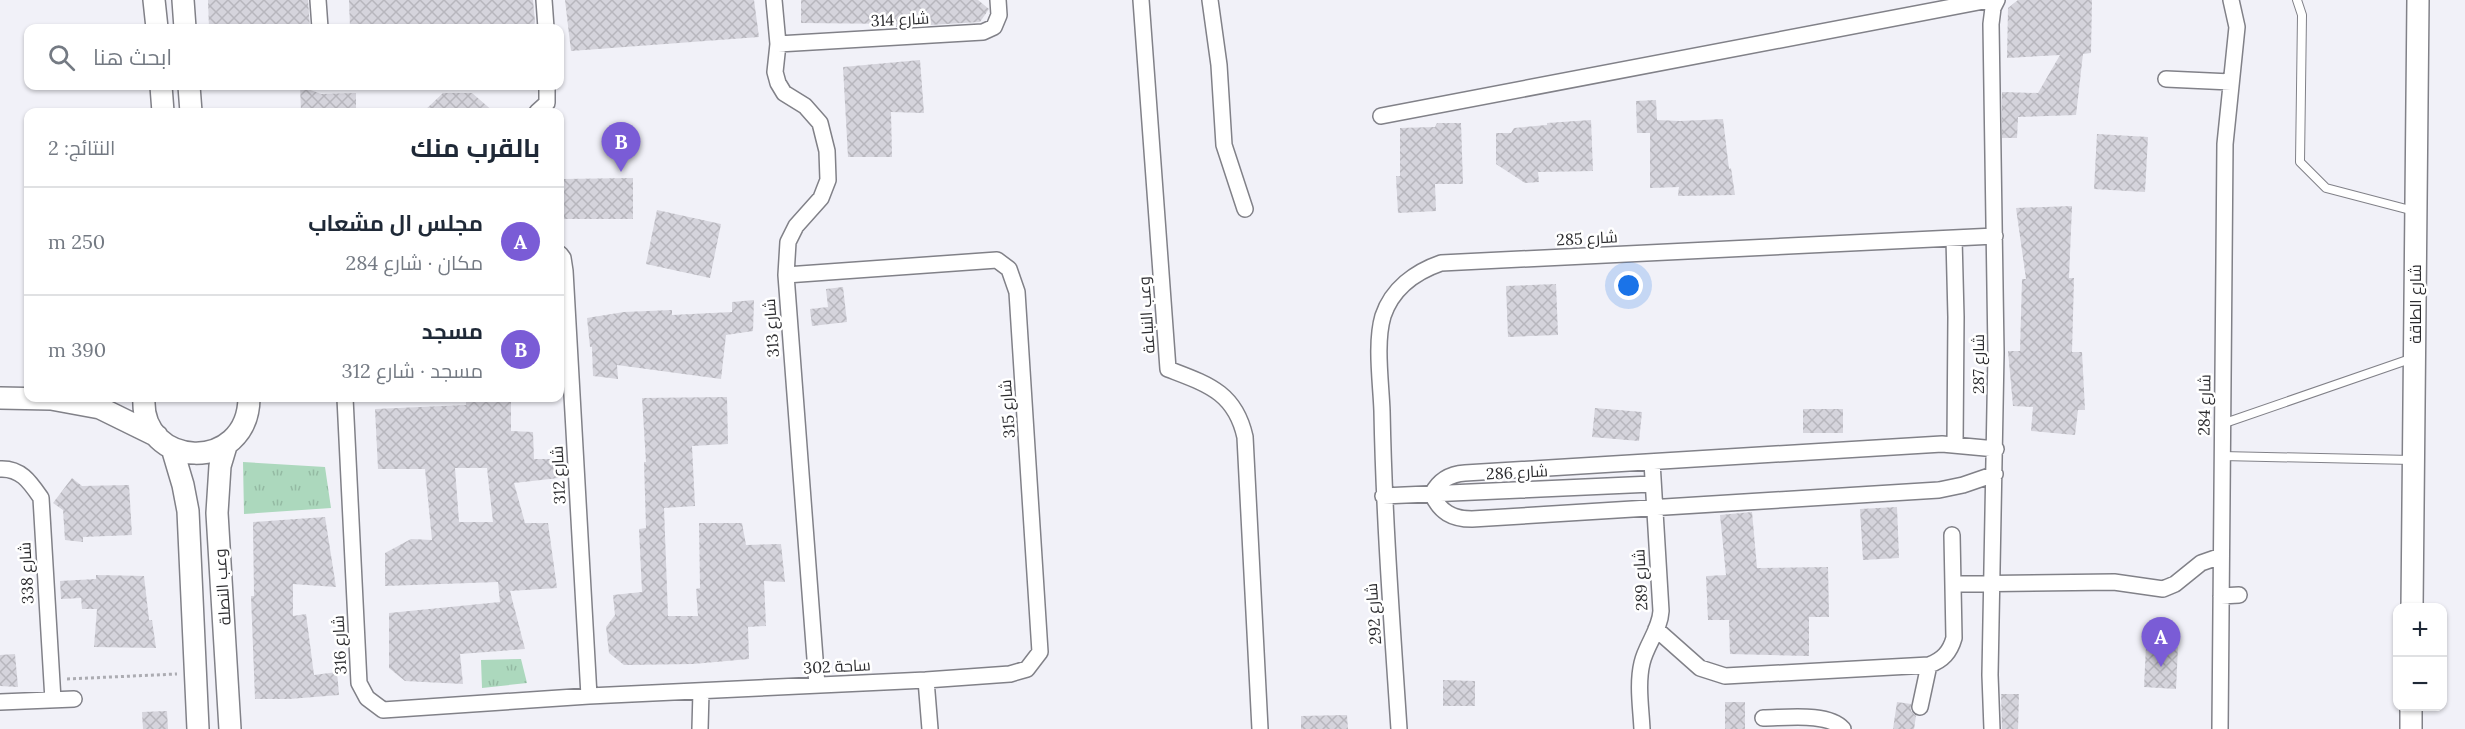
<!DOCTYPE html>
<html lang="ar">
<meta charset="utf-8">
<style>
:root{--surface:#fff;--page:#f6f6f7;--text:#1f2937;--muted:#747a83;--line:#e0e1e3;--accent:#7a5cd6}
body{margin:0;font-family:Lora,Cairo,serif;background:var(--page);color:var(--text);direction:rtl}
.controls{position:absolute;right:18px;bottom:18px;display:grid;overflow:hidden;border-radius:12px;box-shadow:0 2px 4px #0004}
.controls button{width:54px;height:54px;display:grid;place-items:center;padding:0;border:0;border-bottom:2px solid var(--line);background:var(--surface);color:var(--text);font:30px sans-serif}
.you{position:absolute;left:1629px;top:286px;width:21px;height:21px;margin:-15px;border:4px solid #fff;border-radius:50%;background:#1a73e8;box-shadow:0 0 0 9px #1a73e833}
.badge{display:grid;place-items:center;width:39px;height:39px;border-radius:50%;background:var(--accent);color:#fff;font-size:20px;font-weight:700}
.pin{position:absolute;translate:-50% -50px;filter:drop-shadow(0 2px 3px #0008)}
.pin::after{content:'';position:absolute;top:32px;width:21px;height:18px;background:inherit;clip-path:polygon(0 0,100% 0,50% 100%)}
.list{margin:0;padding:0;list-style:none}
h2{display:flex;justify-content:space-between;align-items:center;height:78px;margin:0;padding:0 24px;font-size:26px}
h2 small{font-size:20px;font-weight:400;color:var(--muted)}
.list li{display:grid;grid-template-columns:39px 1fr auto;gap:18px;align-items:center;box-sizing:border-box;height:108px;padding:0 24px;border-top:2px solid var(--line)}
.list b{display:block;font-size:22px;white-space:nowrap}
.list p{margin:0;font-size:20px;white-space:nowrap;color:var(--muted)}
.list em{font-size:20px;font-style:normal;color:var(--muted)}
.icon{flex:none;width:33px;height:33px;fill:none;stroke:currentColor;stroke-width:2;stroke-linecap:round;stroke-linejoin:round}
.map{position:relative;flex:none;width:2465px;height:729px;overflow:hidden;direction:ltr}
.search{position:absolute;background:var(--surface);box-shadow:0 2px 4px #0004;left:24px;top:24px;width:540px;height:66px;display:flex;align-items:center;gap:15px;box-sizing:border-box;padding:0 21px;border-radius:12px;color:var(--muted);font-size:22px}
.panel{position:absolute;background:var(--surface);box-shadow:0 2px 4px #0004;left:24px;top:108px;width:540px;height:294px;border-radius:12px;direction:rtl}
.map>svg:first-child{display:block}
.grass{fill:url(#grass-tufts)}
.building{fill:url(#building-cross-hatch);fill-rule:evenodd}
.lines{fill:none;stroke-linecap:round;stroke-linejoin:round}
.lane-casing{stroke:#818188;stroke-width:10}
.street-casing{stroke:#818188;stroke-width:18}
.secondary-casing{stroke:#818188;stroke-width:24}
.path{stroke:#acacb2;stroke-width:3;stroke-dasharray:3 3;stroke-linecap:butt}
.lane{stroke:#fff;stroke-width:8}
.street{stroke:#fff;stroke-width:15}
.secondary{stroke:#fff;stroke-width:21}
.labels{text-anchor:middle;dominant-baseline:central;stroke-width:5;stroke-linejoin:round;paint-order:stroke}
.street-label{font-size:16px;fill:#2d2d30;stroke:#fff}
</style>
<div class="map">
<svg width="2465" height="729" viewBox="0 0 2465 729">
<defs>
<pattern id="grass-tufts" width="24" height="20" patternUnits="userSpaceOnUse" patternTransform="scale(1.5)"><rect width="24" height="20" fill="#acd8bd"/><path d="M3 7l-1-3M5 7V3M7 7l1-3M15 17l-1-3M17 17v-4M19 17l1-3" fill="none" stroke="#94baa3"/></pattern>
<pattern id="building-cross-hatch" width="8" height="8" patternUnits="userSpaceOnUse" patternTransform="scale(1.5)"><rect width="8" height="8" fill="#d5d4dc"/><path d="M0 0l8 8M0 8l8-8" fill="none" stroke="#b7b6bd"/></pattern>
</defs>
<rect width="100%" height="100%" fill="#f1f1f8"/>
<path class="grass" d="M243,462L325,467L331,508L244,514Z
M521,659L527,683L482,688L481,660Z"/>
<path class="building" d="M208,0H308L310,28H209Z
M349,0H533L535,22L533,28H350Z
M565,0H754L759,37L571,51Z
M801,0H978L989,9L980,22L896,27V24L801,23Z
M2018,0H2092L2091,53L2083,54L2076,115L2018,117L2017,138H2002V92L2038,93L2060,55L2007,58L2008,8Z
M920,60L924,113L891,112L892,157H848L843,67Z
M300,86L321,94L356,93V112H301Z
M443,93H472L494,112H423Z
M1656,100L1657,120L1680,121L1723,119L1729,169L1731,168L1735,195L1678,196L1679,187L1650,188V133H1637L1636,101Z
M1591,120L1593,171L1538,172L1539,182L1525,183L1496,164V133H1511L1514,128L1547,125V123Z
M1437,123H1461L1463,184H1435L1436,211L1398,213L1396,176H1400V128L1435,127Z
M2097,134L2148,137L2145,192L2094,189Z
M633,178V219H562V179Z
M2072,206L2069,278H2074L2072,352H2082L2085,410H2078L2075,435L2031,431L2033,407L2013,406L2008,351H2020L2022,279H2026L2016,208Z
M657,210L721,224L710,278L646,264Z
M1556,284L1558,335L1508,337L1506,286Z
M843,287L847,322L812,326L810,309L828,307L826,289Z
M754,300L753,331L726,335L721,379L617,365L618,379L593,376L592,347H590L587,318L624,312L672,310V315L732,312V302Z
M727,397L728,444L692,446L695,506L664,508L668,616H698L696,589L700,588L699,523H742L746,545L781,544L785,582L764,581L766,626L748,627L749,659L693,664L624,665L609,653L606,627L615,615L613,595L642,592L639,529L646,528L644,462H646L642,398Z
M466,398H511V431L533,432L534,459H555L559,478L514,483L525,523H548L557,588L510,591L525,649L460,654L463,684L405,681L389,668V613L500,602L498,582L385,586V553L411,539L432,540L425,469H378L375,409L466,405ZM455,468H487L493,522H459Z
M1595,408L1642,412L1639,441L1592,437Z
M1803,409H1843V433H1803Z
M72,478L82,486L129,485L132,535L83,537V542L65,540L63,510L53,503Z
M1897,507L1899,558L1863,560L1860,509Z
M1752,512L1757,568L1828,567L1829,617H1809V656L1730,654L1729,620H1708L1706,576L1726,575L1720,515Z
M325,517L336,587L293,584V616L306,614L314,675L337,672L339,695L289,699H255L251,596H254L253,522Z
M96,575L144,576L149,620H152L156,648L94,647L97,609H82L81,598L61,599L60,581L96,579Z
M2146,646L2178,647L2176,689L2144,687Z
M15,654L18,687L0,686V655Z
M1443,680L1475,681V706H1443Z
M2001,694H2019L2018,729H2002Z
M1725,702H1745V729H1725Z
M1897,702L1911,704V711L1916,716L1914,729H1893Z
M167,711L168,729H143L142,712Z
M1347,715L1348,729H1301V716Z"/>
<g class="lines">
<defs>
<path id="lane" d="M2297,0L2302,15L2300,162L2326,188L2414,211
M2222,424L2413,358
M2222,456L2412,460"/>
<path id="street" d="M318,0L320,28
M544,0L546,28
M774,0L778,44L775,72L778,83L784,93L805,106L820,123L827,151L828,180L821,198L796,226L788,242L786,275L817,685
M1141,0L1168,369C1207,384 1235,392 1245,437L1260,729
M1210,0L1219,65L1224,145L1245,209
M778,44L983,32L994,27L999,15L998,0
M2166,79L2231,82
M537,112L547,103V86
M1381,116L1989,0
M1954,238L1956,317L1955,444
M560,254L563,258L565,271L589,696
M345,398L359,683L367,698L383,710L589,696L926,680L1010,674L1027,669L1040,652L1017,292L1009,269L997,260L786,275
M0,469C21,468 30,482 41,498L53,700
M1995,474L1963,485L1939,490L1472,519C1452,519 1440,512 1432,494C1439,480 1450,474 1465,473L1942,444L1996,449
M1383,496L1652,484
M1953,584L2114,582L2163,589L2175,584L2201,563L2221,556
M2221,596L2239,595
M1656,629L1700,668L1725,676L1929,665C1943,660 1950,652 1954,638L1952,535
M926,680L930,729
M0,702L74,699
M1920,707L1929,665
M1763,718C1785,718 1828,712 1843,729
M700,729L701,691
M1399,729C1392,623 1384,518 1382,411C1381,383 1375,343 1383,316C1392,289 1415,272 1441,263L1995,236
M1642,729C1641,708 1637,684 1642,663C1646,645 1660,630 1661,611L1652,462
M1992,729L1990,675L1996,353L1991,24L1993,8L1997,0
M2220,729L2225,144L2237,27L2231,0"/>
<path id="secondary" d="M154,0L157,28
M183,0L185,28
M161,86L163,112
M189,86L191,112
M0,398L51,399L100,408L157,436
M144,398C140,469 248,474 249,398
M226,446L220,466L217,513L230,729
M172,448L183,485L188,511L198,729
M2412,608L2418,0
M2411,729V706"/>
</defs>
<use href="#lane" class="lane-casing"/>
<use href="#street" class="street-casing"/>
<use href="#secondary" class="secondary-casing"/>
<path class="path" d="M67,679L177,674"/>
<use href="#lane" class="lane"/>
<use href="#street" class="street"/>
<use href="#secondary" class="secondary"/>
</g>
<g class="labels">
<g class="street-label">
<text transform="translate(900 19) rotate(-3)">شارع 314</text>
<text transform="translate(1587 238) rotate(-3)">شارع 285</text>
<text transform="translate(2415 304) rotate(-90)">شارع الطاقة</text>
<text transform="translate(1146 315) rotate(-94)">وعب النباعة</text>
<text transform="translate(771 328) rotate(-94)">شارع 313</text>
<text transform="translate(1978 364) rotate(-90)">شارع 287</text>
<text transform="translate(2204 405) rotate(-89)">شارع 284</text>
<text transform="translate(1007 409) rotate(-94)">شارع 315</text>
<text transform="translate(1517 472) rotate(-3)">شارع 286</text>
<text transform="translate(558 475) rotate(-93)">شارع 312</text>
<text transform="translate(26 573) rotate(-93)">شارع 338</text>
<text transform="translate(1640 580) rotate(-93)">شارع 289</text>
<text transform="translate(222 587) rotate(-94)">وعب النصلة</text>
<text transform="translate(1373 614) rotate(-94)">شارع 292</text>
<text transform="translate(339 645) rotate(-93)">شارع 316</text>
<text transform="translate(837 666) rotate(-3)">ساحة 302</text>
</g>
</g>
</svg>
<div class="controls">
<button>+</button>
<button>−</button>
</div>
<div class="you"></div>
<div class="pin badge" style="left:2161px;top:667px">A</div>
<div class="pin badge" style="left:621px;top:172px">B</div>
<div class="search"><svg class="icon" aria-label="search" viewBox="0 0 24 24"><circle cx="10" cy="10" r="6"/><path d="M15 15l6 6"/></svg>ابحث هنا</div>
<section class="panel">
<h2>بالقرب منك<small>النتائج: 2</small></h2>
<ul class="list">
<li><span class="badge">A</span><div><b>مجلس ال مشعاب</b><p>مكان · شارع 284</p></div><em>250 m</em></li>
<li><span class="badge">B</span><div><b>مسجد</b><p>مسجد · شارع 312</p></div><em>390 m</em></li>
</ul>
</section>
</div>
